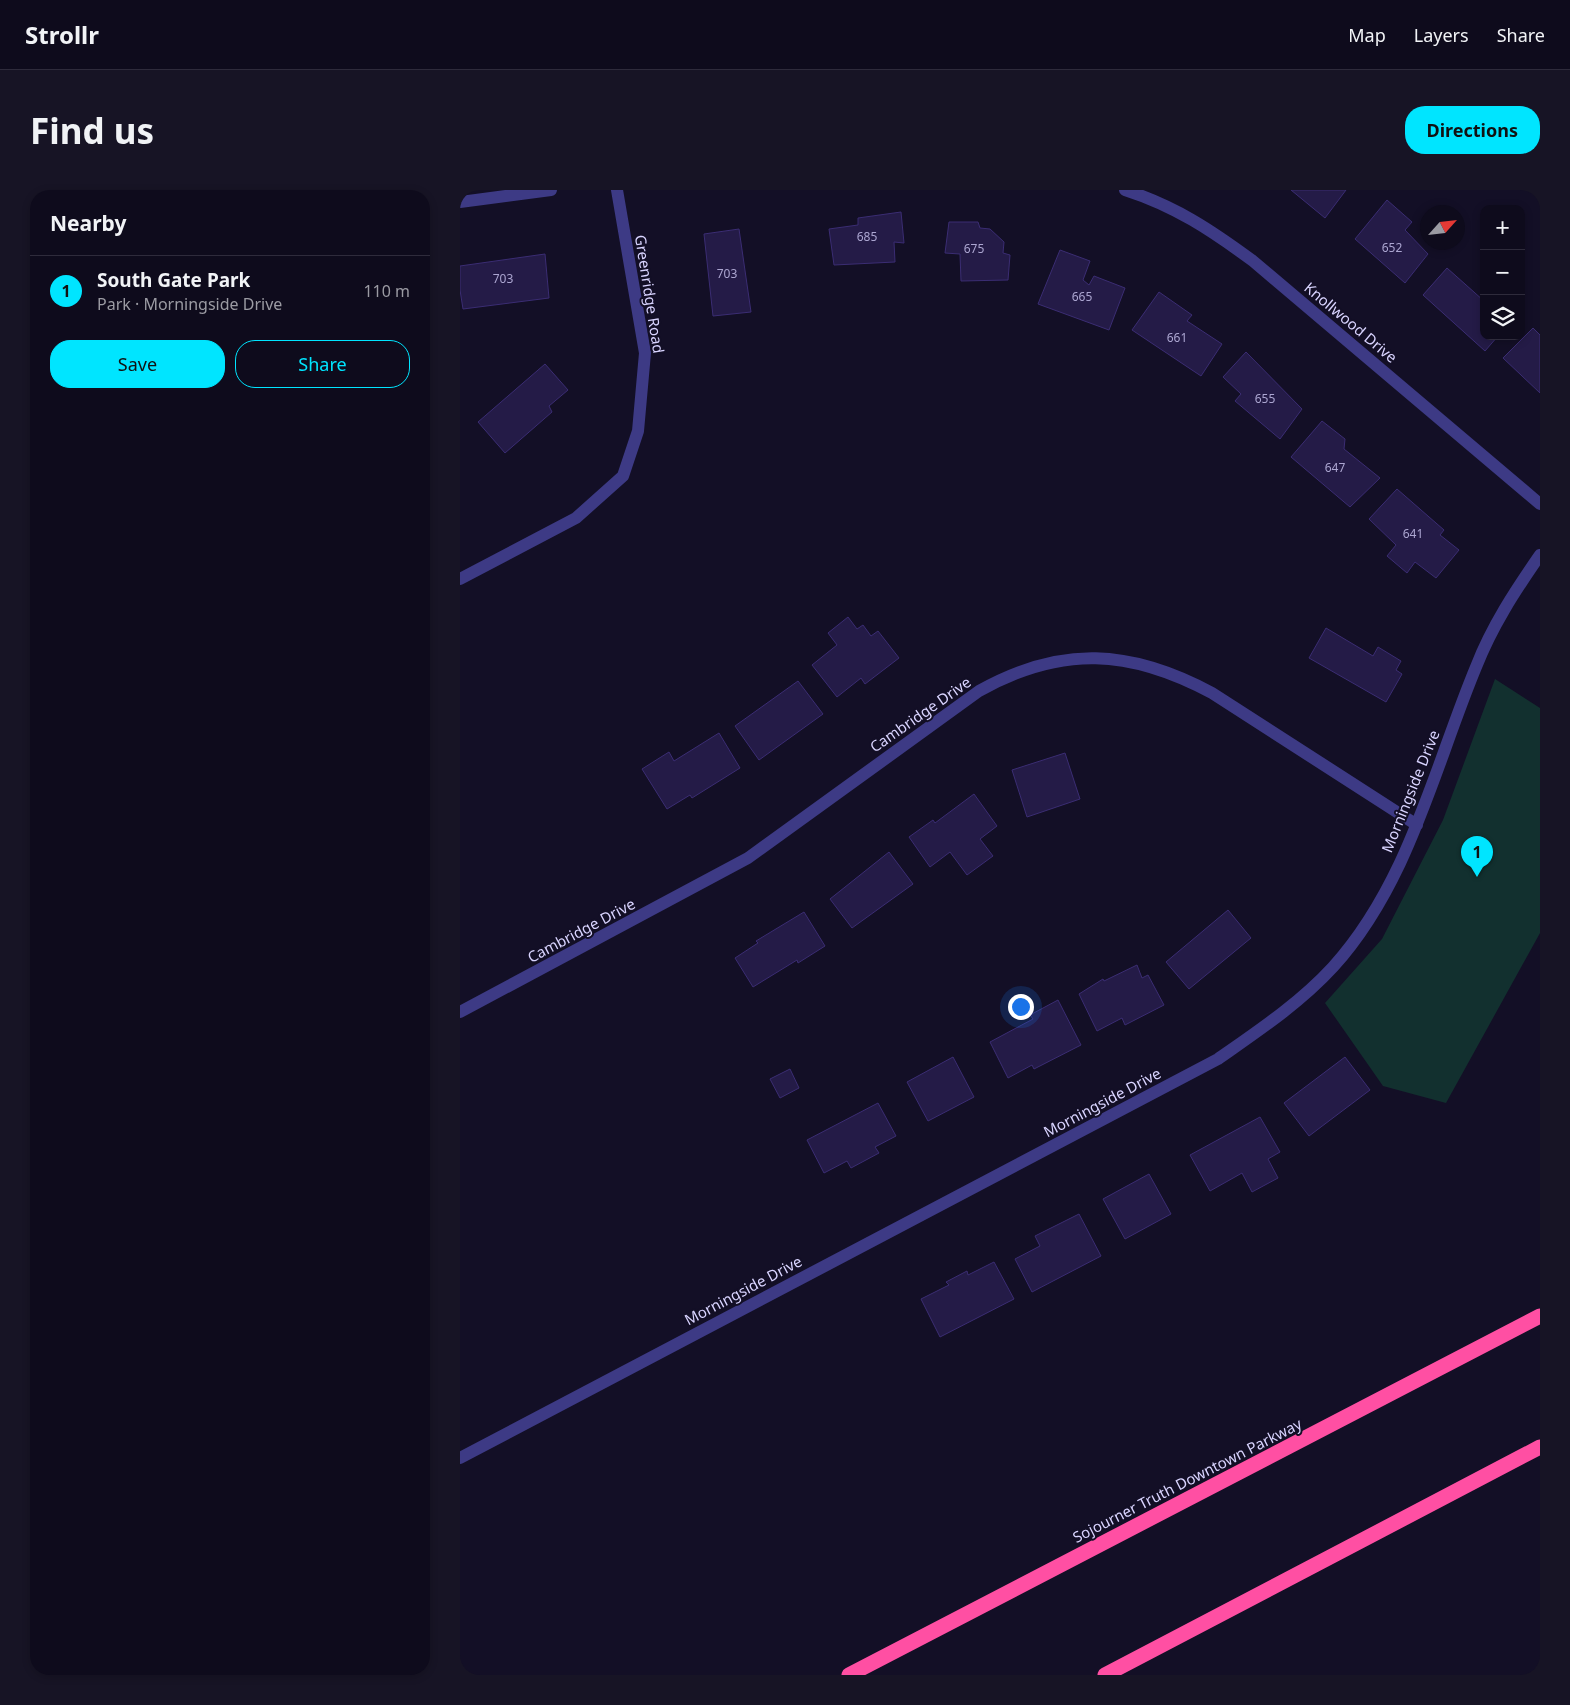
<!DOCTYPE html>
<meta charset="utf-8">
<style>
:root{--surface:#0e0b1c;--page:#171425;--text:#f1f3f6;--muted:#9b9ba3;--line:#2e2b3b;--accent:#00e5ff}
body{margin:0;font-family:"Noto Sans",sans-serif;background:var(--page);color:var(--text)}
.controls{position:absolute;right:15px;top:15px;display:grid;overflow:hidden;border-radius:10px;box-shadow:0 2px 8px #0003}
.controls button{width:45px;height:45px;display:grid;place-items:center;padding:0;border:0;border-bottom:1px solid var(--line);background:var(--surface);color:var(--text);font:25px sans-serif}
.compass{position:absolute;left:960px;top:15px;width:45px;height:45px;border-radius:50%;background:var(--surface);box-shadow:0 2px 8px #0003;rotate:63deg}
.you{position:absolute;left:560px;top:816px;width:18px;height:18px;margin:-12px;border:4px solid #fff;border-radius:50%;background:#1a73e8;box-shadow:0 0 0 8px #1a73e833}
.badge{display:grid;place-items:center;width:32px;height:32px;border-radius:50%;background:var(--accent);color:#111;font-size:16px;font-weight:700}
.pin{position:absolute;translate:-50% -41px;filter:drop-shadow(0 1px 2px #0008)}
.pin::after{content:'';position:absolute;top:26px;width:18px;height:15px;background:inherit;clip-path:polygon(0 0,100% 0,50% 100%)}
.list{margin:0;padding:0;list-style:none}
h2{display:flex;justify-content:space-between;align-items:center;height:65px;margin:0;padding:0 20px;font-size:21px}
h2 small{font-size:16px;font-weight:400;color:var(--muted)}
.list li{display:grid;grid-template-columns:32px 1fr auto;gap:15px;align-items:center;box-sizing:border-box;height:70px;padding:0 20px;border-top:1px solid var(--line)}
.list b{display:block;font-size:19px;white-space:nowrap}
.list p{margin:0;font-size:16px;white-space:nowrap;color:var(--muted)}
.list em{font-size:16px;font-style:normal;color:var(--muted)}
.actions{display:flex;gap:10px;padding:15px 20px}
.actions a{flex:1;padding:11px 0;border:1px solid var(--accent);border-radius:20px;text-align:center;font-size:18px;color:var(--accent)}
.actions .main{background:var(--accent);color:#111}
.icon{flex:none;width:28px;height:28px;fill:none;stroke:currentColor;stroke-width:2;stroke-linecap:round;stroke-linejoin:round}
.map{position:relative;flex:none;width:1080px;height:1485px;overflow:hidden;border-radius:20px}
header{display:flex;align-items:center;gap:30px;box-sizing:border-box;height:70px;padding:0 25px;background:var(--surface);border-bottom:1px solid var(--line)}
header strong{font-size:24px}
nav{display:flex;gap:28px;margin-inline-start:auto;font-size:18px}
.intro{display:flex;align-items:center;justify-content:space-between;box-sizing:border-box;height:120px;padding:0 30px}
h1{margin:0;font-size:35px}
.button{padding:12px 22px;border-radius:20px;background:var(--accent);color:#111;font-size:18px;font-weight:700}
main{display:flex;gap:30px;padding:0 30px}
aside{flex:1;background:var(--surface);border-radius:20px;box-shadow:0 2px 8px #0003}
.map>svg:first-child{display:block}
.park{fill:#12302f}
.building{fill:#241b47;stroke:#3b2d73}
.lines{fill:none;stroke-linecap:round;stroke-linejoin:round}
.minor{stroke:#3d3a85;stroke-width:12}
.highway{stroke:#ff4fa3;stroke-width:15}
.labels{text-anchor:middle;dominant-baseline:central;stroke-width:4;stroke-linejoin:round;paint-order:stroke}
.number-label{font-size:12px;fill:#aca6d1}
.street-label{font-size:15px;fill:#d9d4ff;stroke:#130f26}
</style>
<header>
<strong>Strollr</strong>
<nav><a>Map</a><a>Layers</a><a>Share</a></nav>
</header>
<div class="intro"><h1>Find us</h1><a class="button">Directions</a></div>
<main>
<aside>
<h2>Nearby<small></small></h2>
<ul class="list">
<li><span class="badge">1</span><div><b>South Gate Park</b><p>Park · Morningside Drive</p></div><em>110 m</em></li>
</ul>
<div class="actions"><a class="main">Save</a><a>Share</a></div>
</aside>
<div class="map">
<svg width="1080" height="1485" viewBox="0 0 1080 1485">
<rect width="100%" height="100%" fill="#130f26"/>
<path class="park" d="M1035,489L1080,518V743L986,913L923,896L865,813L922,749L983,630Z"/>
<path class="building" d="M831,0H886L865,28Z
M927,10L952,32L945,40L968,64L945,93L895,49Z
M441,22L444,53L434,52L435,72L374,75L369,39L398,35V28Z
M489,32H518L520,38L530,39L544,52L543,63L550,65L548,90L501,91L500,64L485,63Z
M279,39L291,122L253,126L244,44Z
M600,60L630,71L623,90L629,95L634,86L665,98L649,140L578,114Z
M85,64L89,108L3,119L0,100V76Z
M987,78L1024,111V146H1038L1025,161L963,105Z
M699,102L732,125L727,131L762,154L741,186L672,140Z
M1073,138L1080,145V203L1043,168Z
M786,162L842,219L820,249L775,211L781,204L763,187Z
M85,174L108,200L89,216L92,222L45,263L18,232Z
M862,231L885,249L884,259L920,288L890,317L831,267Z
M937,299L984,340L980,345L999,360L976,388L955,372L947,383L927,366L936,355L909,329Z
M388,427L397,439L403,435L411,446L418,441L439,468L405,494L401,488L377,507L352,475L377,455L368,443Z
M866,438L913,466L918,457L941,471L936,480L942,484L926,512L849,468Z
M338,491L363,524L299,570L275,536Z
M259,543L280,578L232,608L230,605L207,619L182,579L209,562L214,571Z
M605,563L620,609L567,627L552,580Z
M514,604L537,636L520,649L533,666L507,685L490,662L470,677L449,647L473,630L475,633Z
M429,662L453,694L392,738L370,709Z
M768,720L791,748L729,799L706,772Z
M344,722L365,756L338,773L337,770L293,797L275,768L298,753L296,751Z
M677,775L682,788L688,785L704,815L665,835L662,828L637,841L619,804L643,789L644,791Z
M598,810L621,855L574,879L572,875L548,888L530,852L573,829L570,825Z
M493,867L514,907L468,931L447,892Z
M885,867L910,900L849,946L824,913Z
M330,879L339,898L320,908L310,889Z
M418,913L436,946L415,957L419,963L391,978L387,971L364,983L347,950Z
M800,927L820,962L808,969L818,988L792,1002L782,983L750,1001L730,965Z
M689,984L711,1024L665,1049L643,1009Z
M619,1024L641,1066L572,1102L555,1069L580,1056L575,1046Z
M534,1072L554,1109L480,1147L461,1109L489,1095L486,1092L507,1081L508,1085Z"/>
<g class="lines">
<path class="minor" d="M665,0C715,16 751,40 793,71L1080,314
M0,12L91,0
M0,389L116,328L163,286L178,241L185,163L157,0
M0,822L288,668L519,501C601,455 670,459 752,503L957,635
M0,1268L758,869C798,841 840,813 873,777C949,693 974,578 1016,477C1032,436 1055,401 1080,365"/>
<path class="highway" d="M389,1485L1080,1126
M645,1485L1080,1257"/>
</g>
<g class="labels">
<g class="number-label">
<text x="407" y="46">685</text>
<text x="932" y="57">652</text>
<text x="514" y="58">675</text>
<text x="267" y="83">703</text>
<text x="43" y="88">703</text>
<text x="622" y="106">665</text>
<text x="717" y="147">661</text>
<text x="805" y="208">655</text>
<text x="875" y="277">647</text>
<text x="953" y="343">641</text>
</g>
<g class="street-label">
<text transform="translate(190 104) rotate(81)">Greenridge Road</text>
<text transform="translate(891 132) rotate(40)">Knollwood Drive</text>
<text transform="translate(460 524) rotate(-35)">Cambridge Drive</text>
<text transform="translate(950 601) rotate(-68)">Morningside Drive</text>
<text transform="translate(121 740) rotate(-28)">Cambridge Drive</text>
<text transform="translate(642 912) rotate(-28)">Morningside Drive</text>
<text transform="translate(283 1100) rotate(-28)">Morningside Drive</text>
<text transform="translate(727 1290) rotate(-27)">Sojourner Truth Downtown Parkway</text>
</g>
</g>
</svg>
<div class="controls">
<button>+</button>
<button>−</button>
<button><svg class="icon" aria-label="layers" viewBox="0 0 24 24"><path d="M12 4l9 5-9 5-9-5zM3 14l9 5 9-5"/></svg></button>
</div>
<svg class="compass" viewBox="-18 -18 36 36"><path d="M0-13l5 13h-10z" fill="#e53935"/><path d="M0 13l5-13h-10z" fill="#9b9ba3"/></svg>
<div class="you"></div>
<div class="pin badge" style="left:1017px;top:687px">1</div>
</div>
</main>
